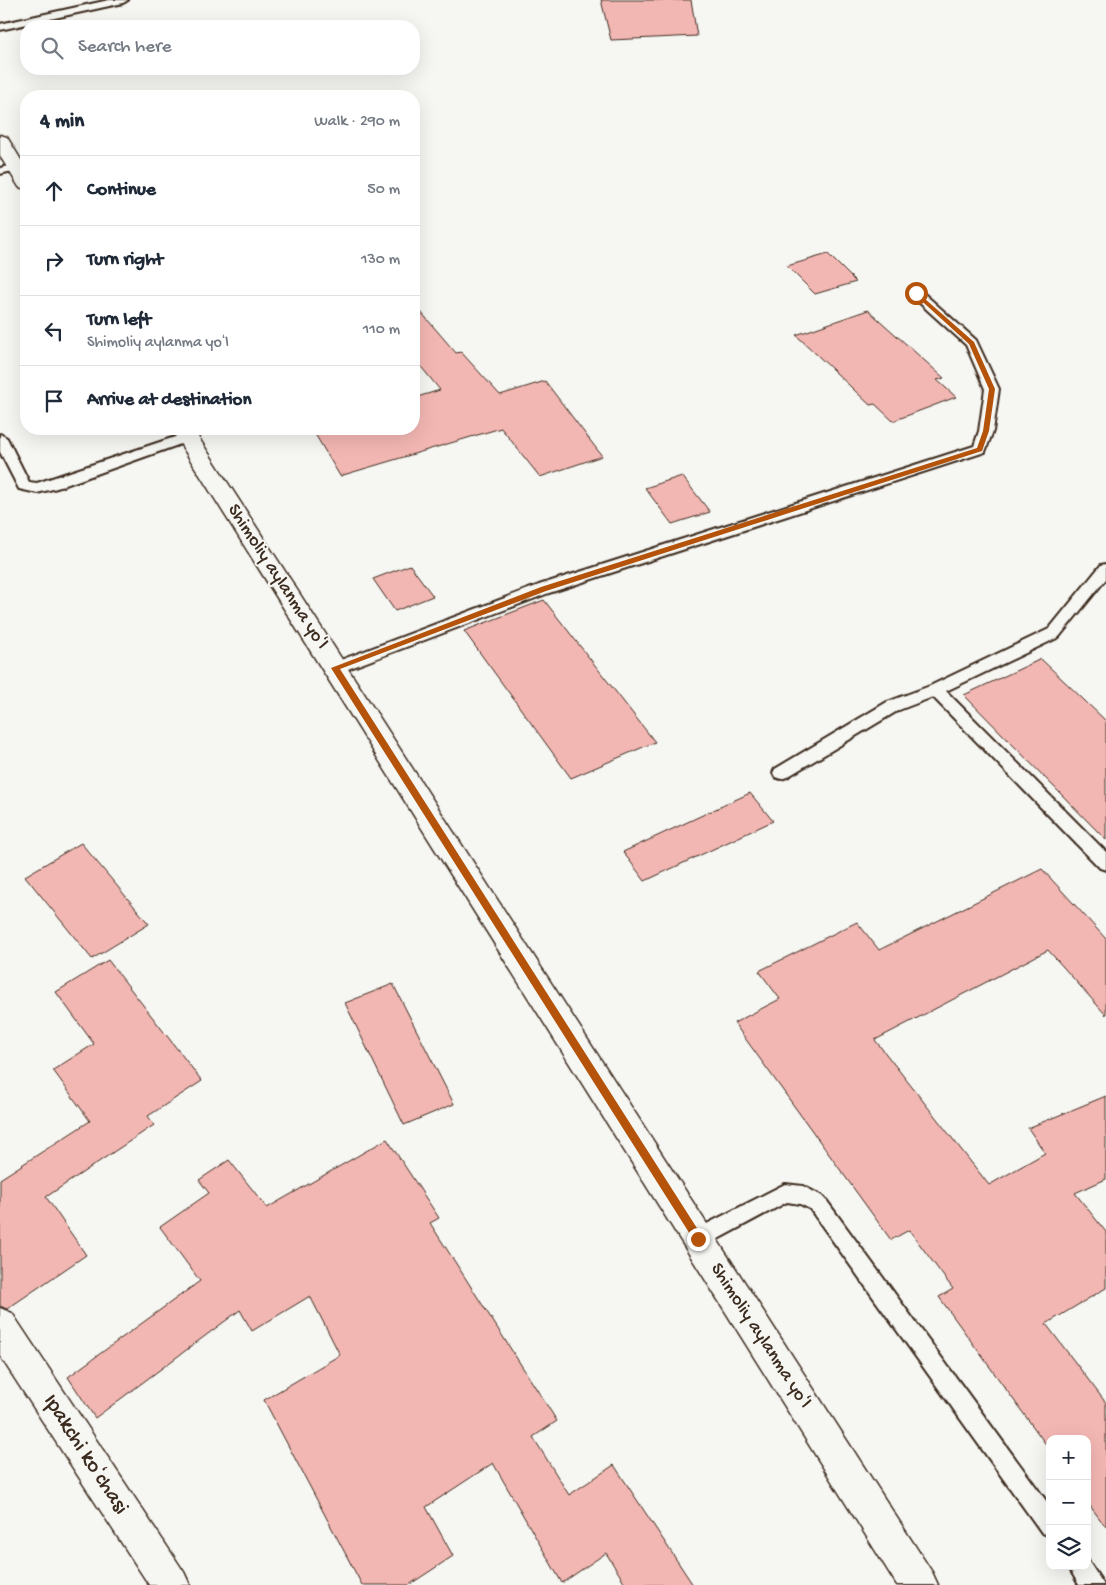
<!DOCTYPE html>
<meta charset="utf-8">
<style>
:root{--surface:#fff;--page:#f6f6f7;--text:#1f2937;--muted:#747a83;--line:#e0e1e3}
body{margin:0;font-family:"Gochi Hand",sans-serif;background:var(--page);color:var(--text)}
.controls{position:absolute;right:15px;bottom:15px;display:grid;overflow:hidden;border-radius:10px;box-shadow:0 5px 20px #0002}
.controls button{width:45px;height:45px;display:grid;place-items:center;padding:0;border:0;border-bottom:1px solid var(--line);background:var(--surface);color:var(--text);font:25px sans-serif}
.stop{position:absolute;width:15px;height:15px;margin:-11px;border:4px solid #b45309;border-radius:50%;background:#fff}
.stop.end{background:#b45309;border-color:#fff;box-shadow:0 1px 5px #0008}
.list{margin:0;padding:0;list-style:none}
h2{display:flex;justify-content:space-between;align-items:center;height:65px;margin:0;padding:0 20px;font-size:21px}
h2 small{font-size:16px;font-weight:400;color:var(--muted)}
.list li{display:grid;grid-template-columns:32px 1fr auto;gap:15px;align-items:center;box-sizing:border-box;height:70px;padding:0 20px;border-top:1px solid var(--line)}
.list b{display:block;font-size:19px;white-space:nowrap}
.list p{margin:0;font-size:16px;white-space:nowrap;color:var(--muted)}
.list em{font-size:16px;font-style:normal;color:var(--muted)}
.icon{flex:none;width:28px;height:28px;fill:none;stroke:currentColor;stroke-width:2;stroke-linecap:round;stroke-linejoin:round}
.map{position:relative;flex:none;width:1106px;height:1585px;overflow:hidden}
.search{position:absolute;background:var(--surface);box-shadow:0 5px 20px #0002;left:20px;top:20px;width:400px;height:55px;display:flex;align-items:center;gap:12px;box-sizing:border-box;padding:0 18px;border-radius:20px;color:var(--muted);font-size:19px}
.panel{position:absolute;background:var(--surface);box-shadow:0 5px 20px #0002;left:20px;top:90px;width:400px;height:345px;border-radius:20px}
.map>svg:first-child{display:block}
.building{fill:#f3b7b3;stroke:#3b2a1e}
.lines{fill:none;stroke-linecap:round;stroke-linejoin:round}
.service-casing{stroke:#3b2a1e;stroke-width:4}
.minor-casing{stroke:#3b2a1e;stroke-width:3}
.primary-casing{stroke:#3b2a1e;stroke-width:3}
.service{fill:#f6f6f2;fill-rule:evenodd}
.minor{fill:#f6f6f2;fill-rule:evenodd}
.primary{fill:#f6f6f2;fill-rule:evenodd}
.route{fill:#b45309}
.labels{text-anchor:middle;dominant-baseline:central;stroke-width:4;stroke-linejoin:round;paint-order:stroke}
.street-label{font-size:19px;fill:#3b2a1e;stroke:#f6f6f2}
.near-street-label{font-size:22px;fill:#3b2a1e;stroke:#f6f6f2}
</style>
<div class="map">
<svg width="1106" height="1585" viewBox="0 0 1106 1585">
<rect width="100%" height="100%" fill="#f6f6f2"/>
<filter id="ink" filterUnits="userSpaceOnUse"><feTurbulence type="fractalNoise" baseFrequency=".02" numOctaves="2"/><feDisplacementMap in="SourceGraphic" scale="10" xChannelSelector="R" yChannelSelector="G"/><feConvolveMatrix kernelMatrix="1 2 1 2 8 2 1 2 1" color-interpolation-filters="sRGB"/></filter>
<g filter="url(#ink)">
<path class="building" d="M601,0H691L697,36L611,40Z
M828,254L856,282L815,294L787,266Z
M414,304L456,353L461,352L500,395L545,381L602,456L540,477L501,428L340,476L312,429H414V398L440,390L414,358Z
M868,310L944,378L937,380L956,397L893,421L875,404L870,405L796,335Z
M682,476L710,512L672,524L645,488Z
M410,565L433,596L395,611L373,579Z
M544,600L655,742L571,778L464,631Z
M1041,659L1106,721V840L964,695Z
M750,793L773,821L645,881L623,852Z
M81,843L149,924L92,959L25,876Z
M1042,869L1106,939V1015L1048,950L875,1040L989,1185L1045,1153L1028,1128L1106,1096V1179L1075,1193L1106,1232V1288L1046,1324L1106,1403V1527L1087,1502V1439H1050V1450L939,1297L953,1289L909,1230L891,1240L734,1023L780,999L759,971L857,922L879,950Z
M108,960L202,1081L148,1116L154,1125L46,1197L86,1255L7,1309L0,1306V1179L90,1121L53,1070L94,1044L56,992Z
M393,984L454,1104L404,1125L345,1003Z
M387,1139L439,1218L430,1223L557,1421L533,1437L569,1495L614,1465L693,1585H626L606,1553L562,1583L493,1463L426,1507L453,1556L409,1585H362L264,1400L340,1355L310,1296L252,1331L240,1310L95,1418L68,1377L200,1281L160,1227L209,1193L199,1180L229,1160L267,1208Z"/>
<g class="lines">
<defs>
<path id="service" d="M109,0H128L123,3L0,30V24Z
M16,164L20,165V169L0,174V168Z
M916,289L920,290L976,340L999,389L993,431L985,452L549,593L340,672H330L327,668L330,664L539,585L974,446L979,431L985,389L966,345L912,296L910,293Z
M187,433L192,434L194,437L192,440L57,488L37,493L19,489L0,452V434L7,438L29,482L37,483Z
M1106,564V579L1059,637L946,691L1106,852V870L1100,868L933,697L899,710L787,777L781,779L775,777L773,773L775,769L887,702L930,686L1049,629L1101,565Z
M785,1184L803,1186L824,1197L1050,1506V1536L1042,1533L810,1209L800,1204L787,1202L705,1246L698,1248L691,1246L688,1239L691,1232Z
M1087,1559L1104,1585H1079L1068,1566H1087Z"/>
<path id="minor" d="M0,1308L12,1313L184,1572L190,1585H149L0,1356Z"/>
<path id="primary" d="M0,135L7,137L26,168V189L19,187L0,156Z
M171,429H193L932,1572L938,1585H897Z"/>
</defs>
<use href="#service" class="service-casing"/>
<use href="#minor" class="minor-casing"/>
<use href="#primary" class="primary-casing"/>
<use href="#service" class="service"/>
<use href="#minor" class="minor"/>
<use href="#primary" class="primary"/>
</g>
</g>
<path class="route" d="M916,291L974,342L995,389L989,431L982,451L546,591L340,669L702,1236V1242L698,1244L695,1242L331,668L541,587L977,448L983,431L989,389L969,344L914,294Z"/>
<g class="labels">
<g class="street-label">
<text transform="translate(277 577) rotate(57)">Shimoliy aylanma yoʻl</text>
<text transform="translate(760 1336) rotate(57)">Shimoliy aylanma yoʻl</text>
</g>
<g class="near-street-label">
<text transform="translate(85 1455) rotate(57)">Ipakchi koʻchasi</text>
</g>
</g>
</svg>
<div class="controls">
<button>+</button>
<button>−</button>
<button><svg class="icon" aria-label="layers" viewBox="0 0 24 24"><path d="M12 4l9 5-9 5-9-5zM3 14l9 5 9-5"/></svg></button>
</div>
<div class="stop" style="left:916px;top:293px"></div>
<div class="stop end" style="left:698px;top:1239px"></div>
<div class="search"><svg class="icon" aria-label="search" viewBox="0 0 24 24"><circle cx="10" cy="10" r="6"/><path d="M15 15l6 6"/></svg>Search here</div>
<section class="panel">
<h2>4 min<small>Walk · 290 m</small></h2>
<ul class="list">
<li><svg class="icon" aria-label="ahead" viewBox="0 0 24 24"><path d="M12 20V5M6 11l6-6 6 6"/></svg><div><b>Continue</b></div><em>50 m</em></li>
<li><svg class="icon" aria-label="right" viewBox="0 0 24 24"><path d="M7 20v-9h11M14 6l5 5-5 5"/></svg><div><b>Turn right</b></div><em>130 m</em></li>
<li><svg class="icon" aria-label="left" viewBox="0 0 24 24"><path d="M17 20v-9H6M10 6l-5 5 5 5"/></svg><div><b>Turn left</b><p>Shimoliy aylanma yoʻl</p></div><em>110 m</em></li>
<li><svg class="icon" aria-label="arrive" viewBox="0 0 24 24"><path d="M6 21V4h12l-3 4 3 4H6"/></svg><div><b>Arrive at destination</b></div></li>
</ul>
</section>
</div>
